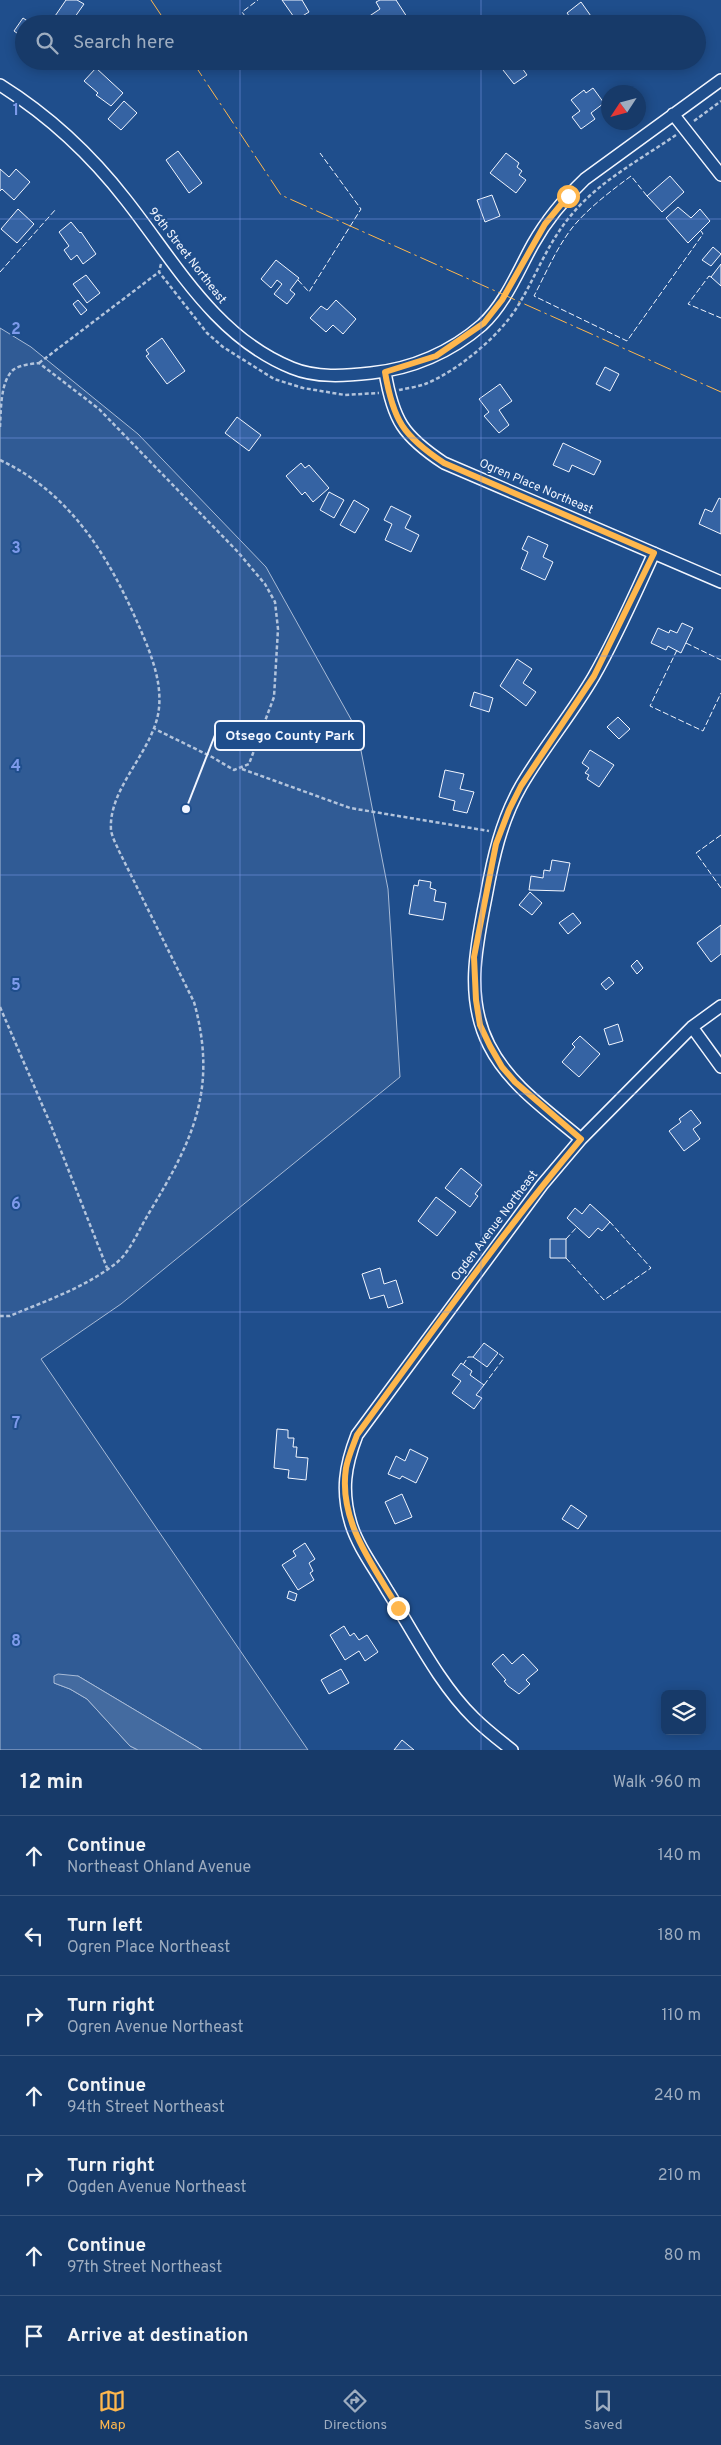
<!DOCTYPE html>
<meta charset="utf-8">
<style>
:root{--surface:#173a69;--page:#244571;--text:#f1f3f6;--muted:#9eadc0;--line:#36547d;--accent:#ffb74d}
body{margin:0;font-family:Overpass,sans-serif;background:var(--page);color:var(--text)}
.controls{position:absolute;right:15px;bottom:15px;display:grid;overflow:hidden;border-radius:8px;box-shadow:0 2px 12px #0003}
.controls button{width:45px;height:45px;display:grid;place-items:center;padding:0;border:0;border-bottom:1px solid var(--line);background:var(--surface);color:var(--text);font:25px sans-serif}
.compass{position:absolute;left:601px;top:85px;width:45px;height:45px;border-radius:50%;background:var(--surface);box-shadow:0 2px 12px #0003;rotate:234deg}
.stop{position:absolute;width:15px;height:15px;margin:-11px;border:4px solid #ffb74d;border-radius:50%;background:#fff}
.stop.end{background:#ffb74d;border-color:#fff;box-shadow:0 1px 5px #0008}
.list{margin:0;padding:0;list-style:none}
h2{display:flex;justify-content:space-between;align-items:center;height:65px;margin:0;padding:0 20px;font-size:21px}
h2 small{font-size:16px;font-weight:400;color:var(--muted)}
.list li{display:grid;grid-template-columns:32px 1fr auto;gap:15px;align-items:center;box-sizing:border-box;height:80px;padding:0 20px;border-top:1px solid var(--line)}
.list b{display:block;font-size:19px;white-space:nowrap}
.list p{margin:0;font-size:16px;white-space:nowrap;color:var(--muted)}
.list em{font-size:16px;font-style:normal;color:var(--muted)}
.icon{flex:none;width:28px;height:28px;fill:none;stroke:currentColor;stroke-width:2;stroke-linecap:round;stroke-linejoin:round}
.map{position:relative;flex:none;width:721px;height:1750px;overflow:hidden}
.search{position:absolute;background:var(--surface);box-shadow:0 2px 12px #0003;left:15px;right:15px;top:15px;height:55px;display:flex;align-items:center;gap:12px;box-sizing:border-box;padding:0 18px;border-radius:28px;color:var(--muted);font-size:19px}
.sheet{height:625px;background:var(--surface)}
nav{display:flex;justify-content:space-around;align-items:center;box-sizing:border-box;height:70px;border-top:1px solid var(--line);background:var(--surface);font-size:14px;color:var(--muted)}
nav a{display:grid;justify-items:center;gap:2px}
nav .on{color:var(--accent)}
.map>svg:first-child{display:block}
.green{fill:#305b95;stroke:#a8bbd7}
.water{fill:#446ba0;stroke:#a8bbd7}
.building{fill:#3563a3;stroke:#f2f6ff}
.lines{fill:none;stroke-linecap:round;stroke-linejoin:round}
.minor-casing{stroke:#f2f6ff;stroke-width:14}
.path{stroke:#b3c4dc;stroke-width:2.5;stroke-dasharray:4 2.5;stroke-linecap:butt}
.minor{stroke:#1f4e8c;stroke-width:11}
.fence{stroke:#f2f6ff;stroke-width:1;stroke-dasharray:6 2.5;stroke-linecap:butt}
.power{stroke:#ffb74d;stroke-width:1;stroke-dasharray:18 4 2.5 4;stroke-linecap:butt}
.route{stroke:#ffb74d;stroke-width:6}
.grid{fill:none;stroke:#7d9aea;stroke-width:1;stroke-opacity:0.55}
.labels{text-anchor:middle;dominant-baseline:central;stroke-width:4;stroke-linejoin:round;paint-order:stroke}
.street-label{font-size:12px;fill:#f2f6ff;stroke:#1f4e8c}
.grid-label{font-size:16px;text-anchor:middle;font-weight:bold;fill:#7d9aea;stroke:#1f4e8c;stroke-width:4;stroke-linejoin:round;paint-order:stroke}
.leader{fill:none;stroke:#f2f6ff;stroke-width:2}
.callout-dot{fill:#f2f6ff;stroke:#1f4e8c;stroke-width:2}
.callout{fill:#1f4e8c;stroke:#f2f6ff;stroke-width:2}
.callout-label{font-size:14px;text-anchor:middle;font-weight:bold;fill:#f2f6ff}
</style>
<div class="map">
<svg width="721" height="1750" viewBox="0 0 721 1750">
<rect width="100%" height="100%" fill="#1f4e8c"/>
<path class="green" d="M0,328L31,347L138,434L266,567L357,730L388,889L400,1077L121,1304L41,1359L308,1750H202L78,1676L54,1683L70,1689L87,1699L130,1746L138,1750H0Z"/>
<path class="water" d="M58,1674L78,1676L202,1750H138L130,1746L87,1699L70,1689L54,1683V1676Z"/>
<path class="building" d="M66,0H77L84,4L70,24H60L53,19Z
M282,0H302L309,12L296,20Z
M380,0H396L407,17L396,24L389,22L373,24L368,17L380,9L376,2Z
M581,2L593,19L587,24H575L567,13Z
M23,18L32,24H24V38L14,31Z
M515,61H517L527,75L514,84L503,70Z
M655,61H672L661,69Z
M96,68L123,93L111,106L96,95L98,93L84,81Z
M593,88L604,103L591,113L595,119L581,129L572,117L580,111L571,100L584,90L586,93Z
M124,101L137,113L121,130L108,119Z
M178,151L202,183L189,193L166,160Z
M506,153L519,163L517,167L522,171L519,175L526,180L516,193L490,173Z
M0,169L9,177L16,169L30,182L14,200L2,189L0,191Z
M670,176L684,192L662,212L647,196Z
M492,195L500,216L485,222L477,200Z
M678,207L691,218L700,209L710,221L688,243L666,218Z
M18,209L34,224L17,243L1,229Z
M71,222L80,233L81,232L96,254L83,264L77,255L71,260L64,250L69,246L59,232Z
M713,247L721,254L711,266L702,260Z
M276,260L299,278L290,290L295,294L287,304L274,294L282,284L277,280L271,288L261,279Z
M721,264V286L711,277Z
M86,275L100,293L87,303L73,284Z
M78,300L87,310L81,315L73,304Z
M336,300L356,319L343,334L333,325L326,332L310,318L321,306L327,310Z
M162,338L185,371L167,384L146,356L149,354L146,350Z
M605,367L619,374L610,391L596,384Z
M500,384L512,401L499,410L509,425L499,433L484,416L489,412L479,399Z
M237,417L261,435L249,451L225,433Z
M563,443L601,461L594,475L572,465L569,472L553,465Z
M301,463L305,468L309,465L329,488L313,502L305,492L302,495L286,476Z
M329,492L344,500L334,518L320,510Z
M719,498L721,499V534L699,524L705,509L712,512Z
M354,500L369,509L355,533L340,525Z
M391,506L411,516L405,528L419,535L411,552L385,540L392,524L384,520Z
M528,536L548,545L543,557L553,562L545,580L521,569L528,552L522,549Z
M682,623L693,628L681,653L668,646L666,650L651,643L658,628L669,633L670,630L677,633Z
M517,659L532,669L523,683L536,692L526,706L500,686Z
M474,692L493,698L489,712L470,706Z
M618,717L630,729L619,739L607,727Z
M590,750L614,765L599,787L587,779L589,775L585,773L589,768L582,763Z
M445,770L464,774L460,789L474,792L467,813L453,810L455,801L439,797Z
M552,860L570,863L564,891L529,890L531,876L543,878L544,870L550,871Z
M419,880L431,882L430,888L436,890L434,901L446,903L443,920L409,914L414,885L418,886Z
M530,892L542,903L532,915L519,905Z
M573,913L581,923L568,934L559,923Z
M721,925V954L711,962L697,943Z
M637,960L643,968L637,974L631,966Z
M609,977L614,983L606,990L601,984Z
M618,1024L623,1041L609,1045L604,1029Z
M580,1036L600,1054L579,1077L562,1062L575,1047L572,1044Z
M691,1110L701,1123L693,1129L700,1139L684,1151L669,1131L681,1122L679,1119Z
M461,1168L482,1185L475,1194L478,1196L470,1207L445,1188Z
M436,1197L456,1212L437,1236L418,1221Z
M590,1204L610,1222L602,1231L598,1228L589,1238L567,1218L575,1208L582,1214Z
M550,1239H566V1258H550Z
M380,1268L384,1284L396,1280L403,1303L388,1308L384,1295L370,1299L362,1274Z
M484,1343L498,1353L487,1367L473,1357Z
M461,1363L472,1371L470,1375L484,1385L476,1395L482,1398L474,1409L452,1393L461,1381L452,1375Z
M277,1429L288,1430V1438H294L293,1447H297L296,1457L308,1458L306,1480L288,1478L289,1470L274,1468Z
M410,1449L428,1458L416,1483L402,1476L400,1479L388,1474L396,1456L405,1461Z
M402,1494L412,1517L395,1524L385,1502Z
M571,1505L587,1516L578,1529L562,1519Z
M305,1543L315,1559L309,1563L313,1571L310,1573L314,1580L298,1590L282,1565L296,1556L293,1551Z
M289,1591L297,1594L295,1601L287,1598Z
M344,1626L350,1636L354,1633L359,1640L367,1635L378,1652L365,1661L359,1651L345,1660L330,1635Z
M503,1654L512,1664L523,1654L538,1670L526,1680L530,1684L519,1694L508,1686L504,1681L506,1680L492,1664Z
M341,1669L349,1683L329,1694L321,1680Z
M402,1740L414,1750H394Z"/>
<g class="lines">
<defs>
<path id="minor" d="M0,85C48,115 91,155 126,200C175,262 215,337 292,368C316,378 345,376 371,373C412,369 451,352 482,325C505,304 518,271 533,244C547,219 564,199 585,179L721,80
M673,114L721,175
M385,372C393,420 403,436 444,463L721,582
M692,1027L721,1067
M581,1139C548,1111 509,1085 489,1045C465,998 476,947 486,897C493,858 501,821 521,786C543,748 572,714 594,676C617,636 635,594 654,553
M512,1750C499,1740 486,1730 474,1718C439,1684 413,1631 387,1590C375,1569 358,1547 351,1524C341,1491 345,1466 357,1435L542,1185L581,1139L692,1027L721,1006"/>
</defs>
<use href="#minor" class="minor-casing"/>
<path class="path" d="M694,121L721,101
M161,264L159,272L207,333L223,347L274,379L303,388L345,395L379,393
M39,363L159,272
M399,390C407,388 417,387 425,384C458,371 501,335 519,304C537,274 549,240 573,213C600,181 641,159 676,135
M0,427C1,411 0,382 13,370C19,365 31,364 39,363L99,409L237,551L265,584L275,602L278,629L274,697L249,764L234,770L212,757L155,729
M0,460C70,493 108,555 138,624C149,649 162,679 159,708C155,750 108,787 111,830C112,837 116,844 119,851L194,1002C218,1089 193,1140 149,1213C139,1229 130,1253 115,1264C84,1288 45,1301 10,1316H0
M242,769L350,808L489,831
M0,1007L50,1123L107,1268"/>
<use href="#minor" class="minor"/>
<path class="fence" d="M251,24L242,12L258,0
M647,196L631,176C611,191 588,208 572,228C556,249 546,273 534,296L627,341L703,234L701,231
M0,272L56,209
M711,277L709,276L688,304L721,318
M298,280L309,292L361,209L320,153
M686,643L721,660
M677,650L650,706L703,731L721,693
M721,835L696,853L721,888
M566,1239L577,1227
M566,1258L604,1300L651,1268L610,1222
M463,1365L468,1357H473
M484,1385L504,1358L498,1353"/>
<path class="power" d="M151,0L167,24
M192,61L281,195L721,392"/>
</g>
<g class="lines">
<path class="route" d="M398,1608C373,1565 338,1521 346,1468C348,1457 353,1446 357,1435C430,1335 501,1234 581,1139L515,1082L502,1067L490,1046L480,1025L476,1000L474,957L496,844L509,810L521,786L594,676L654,553L444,463C403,436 393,420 385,372L436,356L484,323L502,300L545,224L568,196"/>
</g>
<path class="grid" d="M240,0V24M481,0V24M240,61V1750M481,61V1750M0,219H721M0,438H721M0,656H721M0,875H721M0,1094H721M0,1312H721M0,1531H721"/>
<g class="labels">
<g class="street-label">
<text transform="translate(187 256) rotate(52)">96th Street Northeast</text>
<text transform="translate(536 487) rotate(23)">Ogren Place Northeast</text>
<text transform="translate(495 1226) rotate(-53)">Ogden Avenue Northeast</text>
</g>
</g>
<g class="grid-label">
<text x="16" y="115">1</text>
<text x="16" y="334">2</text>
<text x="16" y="553">3</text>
<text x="16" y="771">4</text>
<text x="16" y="990">5</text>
<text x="16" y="1209">6</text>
<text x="16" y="1428">7</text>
<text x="16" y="1646">8</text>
</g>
<path class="leader" d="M186 809L215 735"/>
<circle class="callout-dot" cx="186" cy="809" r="5"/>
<rect class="callout" x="215" y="721" width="149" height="29" rx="5"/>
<g class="callout-label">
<text x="290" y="740">Otsego County Park</text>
</g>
</svg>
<div class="controls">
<button><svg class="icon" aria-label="layers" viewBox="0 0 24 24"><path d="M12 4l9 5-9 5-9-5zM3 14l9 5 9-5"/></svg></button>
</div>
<svg class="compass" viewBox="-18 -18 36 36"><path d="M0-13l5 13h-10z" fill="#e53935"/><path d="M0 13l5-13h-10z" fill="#9eadc0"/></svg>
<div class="stop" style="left:568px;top:196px"></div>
<div class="stop end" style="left:398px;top:1608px"></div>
<div class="search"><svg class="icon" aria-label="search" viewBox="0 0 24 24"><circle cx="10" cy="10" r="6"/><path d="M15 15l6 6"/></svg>Search here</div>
</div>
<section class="sheet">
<h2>12 min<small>Walk · 960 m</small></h2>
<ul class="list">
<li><svg class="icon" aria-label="ahead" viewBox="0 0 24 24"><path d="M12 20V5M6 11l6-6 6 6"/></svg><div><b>Continue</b><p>Northeast Ohland Avenue</p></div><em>140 m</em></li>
<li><svg class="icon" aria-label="left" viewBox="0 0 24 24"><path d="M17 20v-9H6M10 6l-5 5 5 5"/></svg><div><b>Turn left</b><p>Ogren Place Northeast</p></div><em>180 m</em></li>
<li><svg class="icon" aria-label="right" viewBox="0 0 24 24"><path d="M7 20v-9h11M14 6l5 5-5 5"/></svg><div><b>Turn right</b><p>Ogren Avenue Northeast</p></div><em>110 m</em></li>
<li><svg class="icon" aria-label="ahead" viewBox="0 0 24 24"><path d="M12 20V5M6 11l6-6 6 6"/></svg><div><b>Continue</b><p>94th Street Northeast</p></div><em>240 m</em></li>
<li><svg class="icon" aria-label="right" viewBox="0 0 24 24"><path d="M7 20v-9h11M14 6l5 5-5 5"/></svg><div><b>Turn right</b><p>Ogden Avenue Northeast</p></div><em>210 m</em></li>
<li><svg class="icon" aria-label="ahead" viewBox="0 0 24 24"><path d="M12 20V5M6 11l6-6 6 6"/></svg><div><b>Continue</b><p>97th Street Northeast</p></div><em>80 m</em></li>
<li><svg class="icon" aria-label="arrive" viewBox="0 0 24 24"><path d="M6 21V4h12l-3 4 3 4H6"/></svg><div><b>Arrive at destination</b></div></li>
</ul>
</section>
<nav>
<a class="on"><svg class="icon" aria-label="map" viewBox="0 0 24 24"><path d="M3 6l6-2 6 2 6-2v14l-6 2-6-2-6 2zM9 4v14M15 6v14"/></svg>Map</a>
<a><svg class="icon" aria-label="directions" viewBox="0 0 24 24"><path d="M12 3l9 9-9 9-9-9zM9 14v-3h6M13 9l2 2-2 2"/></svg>Directions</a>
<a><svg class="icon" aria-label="saved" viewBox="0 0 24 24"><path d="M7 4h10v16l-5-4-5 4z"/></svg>Saved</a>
</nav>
